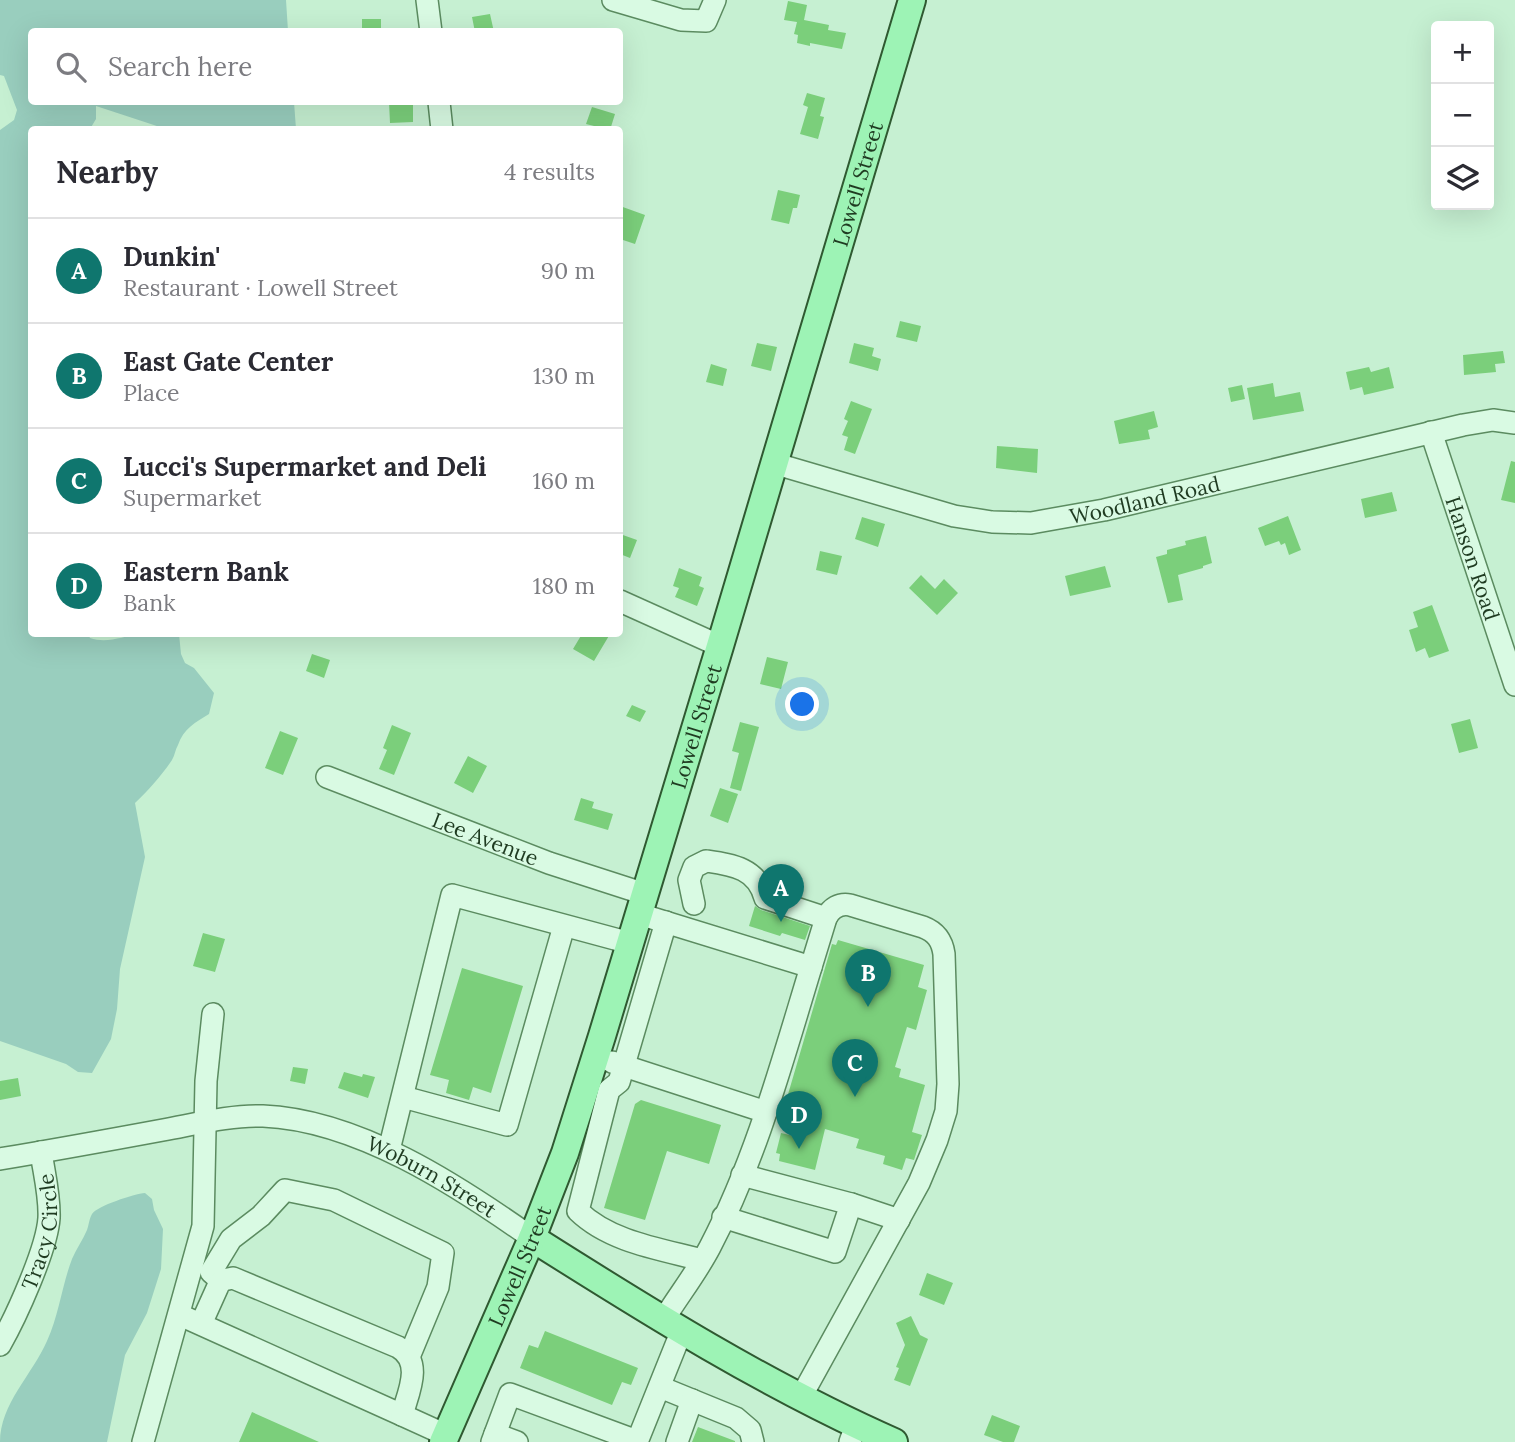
<!DOCTYPE html>
<meta charset="utf-8">
<style>
:root{--surface:#fff;--page:#f7f7f7;--text:#2b2b33;--muted:#7c7c81;--line:#e1e1e2;--accent:#0f766e}
body{margin:0;font-family:Lora,serif;background:var(--page);color:var(--text)}
.controls{position:absolute;right:21px;top:21px;display:grid;overflow:hidden;border-radius:7px;box-shadow:0 7px 28px #0002}
.controls button{width:63px;height:63px;display:grid;place-items:center;padding:0;border:0;border-bottom:2px solid var(--line);background:var(--surface);color:var(--text);font:35px sans-serif}
.you{position:absolute;left:803px;top:705px;width:24px;height:24px;margin:-18px;border:5px solid #fff;border-radius:50%;background:#1a73e8;box-shadow:0 0 0 10px #1a73e833}
.badge{display:grid;place-items:center;width:46px;height:46px;border-radius:50%;background:var(--accent);color:#fff;font-size:23px;font-weight:700}
.pin{position:absolute;translate:-50% -58px;filter:drop-shadow(0 2px 4px #0008)}
.pin::after{content:'';position:absolute;top:37px;width:24px;height:21px;background:inherit;clip-path:polygon(0 0,100% 0,50% 100%)}
.list{margin:0;padding:0;list-style:none}
h2{display:flex;justify-content:space-between;align-items:center;height:91px;margin:0;padding:0 28px;font-size:30px}
h2 small{font-size:23px;font-weight:400;color:var(--muted)}
.list li{display:grid;grid-template-columns:46px 1fr auto;gap:21px;align-items:center;box-sizing:border-box;height:105px;padding:0 28px;border-top:2px solid var(--line)}
.list b{display:block;font-size:26px;white-space:nowrap}
.list p{margin:0;font-size:23px;white-space:nowrap;color:var(--muted)}
.list em{font-size:23px;font-style:normal;color:var(--muted)}
.icon{flex:none;width:38px;height:38px;fill:none;stroke:currentColor;stroke-width:2;stroke-linecap:round;stroke-linejoin:round}
.map{position:relative;flex:none;width:1515px;height:1442px;overflow:hidden}
.search{position:absolute;background:var(--surface);box-shadow:0 7px 28px #0002;left:28px;top:28px;width:595px;height:77px;display:flex;align-items:center;gap:18px;box-sizing:border-box;padding:0 24px;border-radius:7px;color:var(--muted);font-size:26px}
.panel{position:absolute;background:var(--surface);box-shadow:0 7px 28px #0002;left:28px;top:126px;width:595px;height:511px;border-radius:7px}
.map>svg:first-child{display:block}
.green{fill:#99cebe}
.building{fill:#7bcf7b}
.lines{fill:none;stroke-linecap:round;stroke-linejoin:round}
.minor-casing{stroke:#5b8b60;stroke-width:24}
.major-casing{stroke:#2f5931;stroke-width:30}
.minor{stroke:#d9fae3;stroke-width:21}
.major{stroke:#9df3b5;stroke-width:26}
.labels{text-anchor:middle;dominant-baseline:central;stroke-width:5;stroke-linejoin:round;paint-order:stroke}
.street-label{font-size:21px;fill:#1f3b21;stroke:#d6f7df}
</style>
<div class="map">
<svg width="1515" height="1442" viewBox="0 0 1515 1442">
<rect width="100%" height="100%" fill="#c6f0d2"/>
<path class="green" d="M0,0H286L288,31L32,32V102H294L296,129H166L96,106V119L90,129L32,130V634H88L90,638C107,644 124,636 139,634C152,632 166,633 179,634L181,654L185,663L194,668L214,693L209,714C196,722 183,729 178,745C175,750 175,755 172,760C162,775 148,791 135,803L145,857L120,969L117,1009L111,1039L92,1073L78,1072L66,1064L0,1041V130L14,120L17,110L4,76L0,75Z
M145,1193L152,1199L154,1210L163,1229L161,1269L147,1313L125,1355L107,1442H0C0,1404 32,1375 47,1341C59,1315 62,1285 72,1259C76,1249 83,1240 87,1230C89,1225 89,1219 92,1214C97,1206 134,1194 145,1193Z"/>
<path class="building" d="M788,1L807,5L804,20L829,25L828,30L846,33L842,49L810,43V46L797,43L798,35L794,34L797,22L784,20Z
M490,14L494,32H475L472,17Z
M362,19H381V32H362Z
M807,93L825,98L820,116L824,117L818,139L800,134L808,107L803,105Z
M389,102H413V122L390,123Z
M592,107L615,114L610,130L586,124Z
M778,190L800,195L797,208H793L789,224L771,220Z
M620,206L645,215L635,244L620,239Z
M900,321L921,326L917,342L896,337Z
M757,343L777,347L771,371L751,366Z
M854,343L874,348L872,356L881,359L878,371L849,363Z
M1503,351L1505,363L1495,364L1496,372L1464,375L1463,355Z
M711,364L727,369L723,386L706,382Z
M1369,367L1371,372L1389,367L1394,388L1364,395L1362,387L1350,390L1346,372Z
M1273,383L1275,397L1300,392L1304,411L1253,420L1247,388Z
M1242,385L1245,399L1231,402L1228,388Z
M851,401L872,409L855,454L844,450L848,437L842,435L848,421L844,419Z
M1154,411L1158,427L1148,430L1150,439L1119,444L1114,421Z
M997,446L1038,449L1037,473L996,468Z
M1511,461L1515,462V503L1501,500Z
M1392,492L1397,511L1365,518L1361,499Z
M1288,516L1301,550L1289,555L1285,543L1281,545L1279,541L1265,546L1258,528Z
M862,517L885,524L878,547L855,539Z
M620,534L637,540L630,558L620,554Z
M1206,536L1212,563L1203,566V568L1178,575L1183,600L1168,603L1156,557L1167,554V550L1186,545L1185,541Z
M820,551L842,556L837,575L816,570Z
M1105,566L1111,587L1070,596L1065,576Z
M679,568L702,577L699,586L704,588L697,606L675,597L679,588L673,586Z
M921,575L935,589L944,579L958,593L937,615L909,588Z
M1432,605L1449,651L1429,658L1425,648L1416,652L1409,630L1418,627L1413,612Z
M582,634H610L594,661L573,649Z
M312,654L330,660L324,678L306,671Z
M767,657L788,662L781,689L760,684Z
M632,705L646,711L640,722L626,716Z
M1470,719L1478,748L1459,753L1451,724Z
M740,722L759,727L741,791L730,788L739,753L732,751Z
M392,725L411,733L394,775L379,769L387,750L383,748Z
M280,731L298,738L283,775L265,768Z
M468,756L487,766L473,793L454,783Z
M720,788L738,794L728,823L710,816Z
M581,798L594,802L592,808L613,814L608,830L574,820Z
M755,906L761,910L810,926L805,940L782,933L780,936L749,926Z
M203,933L225,939L215,972L193,966Z
M838,940L924,965L918,987L927,990L916,1030L907,1027L895,1067L901,1069L899,1077L925,1085L912,1132L922,1135L914,1160L906,1158L902,1170L883,1164L885,1156L856,1148L859,1139L825,1129L815,1170L779,1161L780,1154L776,1153L781,1133L794,1136L800,1113L784,1108L832,944L836,945Z
M462,968L523,986L491,1093L473,1087L469,1100L446,1093L449,1080L430,1075Z
M293,1067L308,1069L305,1084L290,1081Z
M344,1072L362,1077L363,1074L375,1077L368,1098L338,1088Z
M18,1078L21,1096L0,1100V1081Z
M641,1100L721,1125L709,1164L667,1151L645,1220L604,1208L635,1104Z
M927,1273L953,1283L944,1305L919,1295Z
M911,1316L920,1335L928,1339L910,1386L894,1380L899,1368L896,1367L905,1345L896,1323Z
M545,1331L638,1368L631,1385L622,1382L612,1405L520,1368L529,1345L538,1348Z
M252,1412L319,1442H239Z
M992,1415L1020,1426L1014,1442H1003L984,1435Z
M698,1427L735,1441V1442H692Z"/>
<g class="lines">
<defs>
<g id="minor">
<path d="M427,0L431,32"/>
<path d="M613,0L681,20L706,21L715,0"/>
<path d="M439,102L442,130"/>
<path id="s1" d="M1431,432L1515,685"/>
<path id="s2" d="M773,463L954,516L992,522L1031,523L1104,510L1463,425L1493,420L1515,423"/>
<path d="M620,601L720,646"/>
<path id="s3" d="M327,777L549,863L645,894"/>
<path d="M694,904L689,880L694,867L706,861C733,865 757,868 765,898L826,918"/>
<path d="M639,914L811,967C782,1062 756,1159 710,1247C697,1272 679,1295 664,1319"/>
<path d="M666,922L619,1082L609,1090L578,1211C610,1242 660,1249 702,1260"/>
<path d="M612,1062L766,1112"/>
<path d="M403,1097L507,1125L564,926"/>
<path d="M389,1150L452,895L630,943"/>
<path id="s4" d="M0,1159C54,1150 109,1140 163,1130C196,1124 230,1115 263,1116C358,1120 457,1185 532,1238"/>
<path d="M851,1204L899,1220"/>
<path d="M723,1217L835,1252L851,1204L742,1175"/>
<path d="M221,1281L211,1272L231,1239L261,1216L285,1190L334,1200L443,1253L438,1287L409,1357"/>
<path d="M180,1315L402,1415C408,1393 424,1362 398,1347L233,1278L223,1280L219,1284L201,1324"/>
<path id="s5" d="M0,1345C16,1317 47,1249 49,1218C50,1196 44,1173 41,1152"/>
<path d="M660,1387L736,1418L750,1430L753,1442"/>
<path d="M801,1397L919,1183L937,1140L946,1111L948,1084L944,954C942,940 936,932 923,927L850,905C839,903 831,908 826,918L811,967"/>
<path d="M402,1415L446,1435"/>
<path d="M495,1434L517,1442"/>
<path d="M143,1442L203,1226L206,1081L213,1014"/>
<path d="M492,1442L510,1394L637,1441"/>
<path d="M637,1442L682,1330"/>
<path d="M677,1442L692,1400"/>
<path d="M850,1442L856,1425"/>
</g>
<g id="major">
<path d="M532,1238C649,1312 767,1386 894,1442"/>
<path id="s6" d="M443,1442L532,1238L565,1153L602,1036L720,646L912,0"/>
</g>
</defs>
<use href="#minor" class="minor-casing"/>
<use href="#major" class="major-casing"/>
<use href="#minor" class="minor"/>
<use href="#major" class="major"/>
</g>
<g class="labels">
<g class="street-label">
<text stroke="none"><textPath href="#s6" startOffset="1326">Lowell Street</textPath></text>
<text stroke="none"><textPath href="#s2" startOffset="382">Woodland Road</textPath></text>
<text stroke="none"><textPath href="#s1" startOffset="133">Hanson Road</textPath></text>
<text stroke="none"><textPath href="#s6" startOffset="760">Lowell Street</textPath></text>
<text stroke="none"><textPath href="#s3" startOffset="170">Lee Avenue</textPath></text>
<text stroke="none"><textPath href="#s4" startOffset="448">Woburn Street</textPath></text>
<text stroke="none"><textPath href="#s5" startOffset="122">Tracy Circle</textPath></text>
<text stroke="none"><textPath href="#s6" startOffset="192">Lowell Street</textPath></text>
</g>
</g>
</svg>
<div class="controls">
<button>+</button>
<button>−</button>
<button><svg class="icon" aria-label="layers" viewBox="0 0 24 24"><path d="M12 4l9 5-9 5-9-5zM3 14l9 5 9-5"/></svg></button>
</div>
<div class="you"></div>
<div class="pin badge" style="left:781px;top:922px">A</div>
<div class="pin badge" style="left:868px;top:1007px">B</div>
<div class="pin badge" style="left:855px;top:1097px">C</div>
<div class="pin badge" style="left:799px;top:1149px">D</div>
<div class="search"><svg class="icon" aria-label="search" viewBox="0 0 24 24"><circle cx="10" cy="10" r="6"/><path d="M15 15l6 6"/></svg>Search here</div>
<section class="panel">
<h2>Nearby<small>4 results</small></h2>
<ul class="list">
<li><span class="badge">A</span><div><b>Dunkin'</b><p>Restaurant · Lowell Street</p></div><em>90 m</em></li>
<li><span class="badge">B</span><div><b>East Gate Center</b><p>Place</p></div><em>130 m</em></li>
<li><span class="badge">C</span><div><b>Lucci's Supermarket and Deli</b><p>Supermarket</p></div><em>160 m</em></li>
<li><span class="badge">D</span><div><b>Eastern Bank</b><p>Bank</p></div><em>180 m</em></li>
</ul>
</section>
</div>
